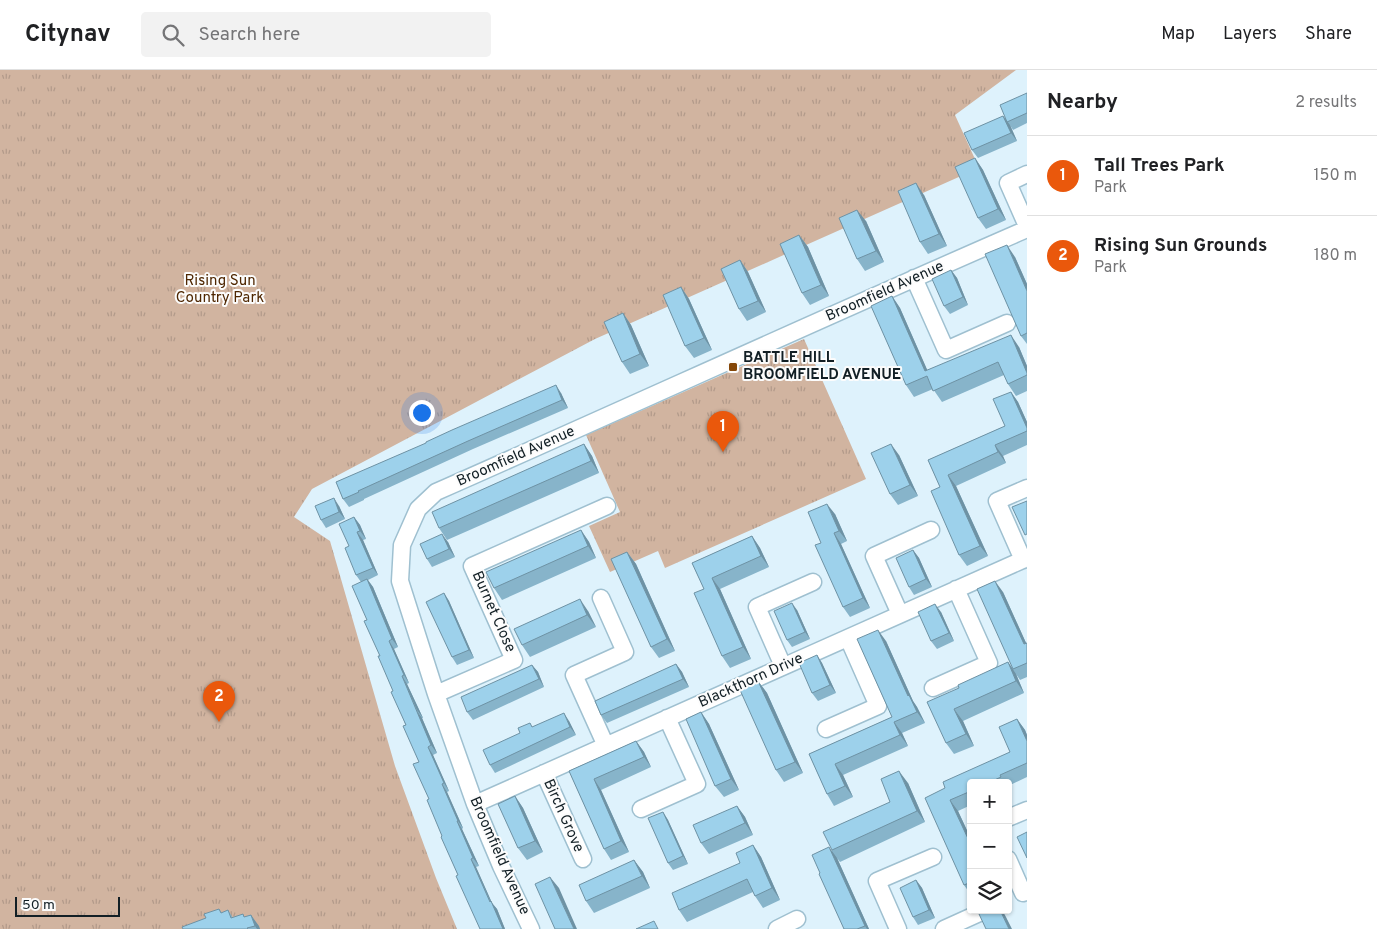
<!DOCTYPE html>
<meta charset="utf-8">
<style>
:root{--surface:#fff;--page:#f2f2f2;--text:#202124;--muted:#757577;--line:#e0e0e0;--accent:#ea580c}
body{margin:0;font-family:Overpass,sans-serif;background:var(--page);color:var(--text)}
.controls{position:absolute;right:15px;bottom:15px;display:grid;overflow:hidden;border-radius:5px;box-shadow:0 1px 4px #0004}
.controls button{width:45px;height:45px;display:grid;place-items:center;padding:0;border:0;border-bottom:1px solid var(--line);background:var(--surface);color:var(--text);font:25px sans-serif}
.scale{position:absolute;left:15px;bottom:12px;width:105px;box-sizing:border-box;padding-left:5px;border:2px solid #121f25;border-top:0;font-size:14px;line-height:18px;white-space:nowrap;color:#121f25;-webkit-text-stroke:4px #fcfcfc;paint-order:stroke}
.you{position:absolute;left:421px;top:342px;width:18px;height:18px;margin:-12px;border:4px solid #fff;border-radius:50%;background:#1a73e8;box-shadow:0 0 0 8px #1a73e833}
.badge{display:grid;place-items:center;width:32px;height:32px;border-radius:50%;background:var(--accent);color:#fff;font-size:16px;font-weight:700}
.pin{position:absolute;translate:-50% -41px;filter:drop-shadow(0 1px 2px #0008)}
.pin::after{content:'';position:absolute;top:26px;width:18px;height:15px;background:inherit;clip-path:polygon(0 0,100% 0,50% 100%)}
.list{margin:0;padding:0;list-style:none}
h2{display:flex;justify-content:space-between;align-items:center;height:65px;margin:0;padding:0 20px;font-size:21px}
h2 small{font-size:16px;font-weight:400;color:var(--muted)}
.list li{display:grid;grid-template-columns:32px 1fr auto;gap:15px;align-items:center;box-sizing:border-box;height:80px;padding:0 20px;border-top:1px solid var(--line)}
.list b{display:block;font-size:19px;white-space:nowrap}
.list p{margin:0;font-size:16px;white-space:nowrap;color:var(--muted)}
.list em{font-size:16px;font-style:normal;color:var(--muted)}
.icon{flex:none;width:28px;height:28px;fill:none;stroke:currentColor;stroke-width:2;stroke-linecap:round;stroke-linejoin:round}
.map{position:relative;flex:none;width:1027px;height:859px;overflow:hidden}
header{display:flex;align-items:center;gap:30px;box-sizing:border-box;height:70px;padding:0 25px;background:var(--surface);border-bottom:1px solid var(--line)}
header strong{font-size:24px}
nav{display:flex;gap:28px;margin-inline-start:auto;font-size:18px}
.search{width:350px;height:45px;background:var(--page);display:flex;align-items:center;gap:12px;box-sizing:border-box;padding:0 18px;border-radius:5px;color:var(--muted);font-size:19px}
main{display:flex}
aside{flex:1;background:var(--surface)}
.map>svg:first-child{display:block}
.park{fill:url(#park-tufts)}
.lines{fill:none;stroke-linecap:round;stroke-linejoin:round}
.minor-casing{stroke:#9fc0d0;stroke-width:19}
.minor{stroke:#fff;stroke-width:16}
.wall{fill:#87b4ca}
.shaded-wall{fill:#6e92a4}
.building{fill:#9dd1eb;stroke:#6e92a4}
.poi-dot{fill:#854708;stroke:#fcfcfc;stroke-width:2}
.labels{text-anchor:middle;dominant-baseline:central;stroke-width:4;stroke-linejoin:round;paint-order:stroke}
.park-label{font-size:15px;fill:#4e2601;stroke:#fcfcfc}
.street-label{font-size:15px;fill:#121f25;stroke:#fcfcfc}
.poi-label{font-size:15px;font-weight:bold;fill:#121f25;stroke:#fcfcfc;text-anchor:start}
</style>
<header>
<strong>Citynav</strong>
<div class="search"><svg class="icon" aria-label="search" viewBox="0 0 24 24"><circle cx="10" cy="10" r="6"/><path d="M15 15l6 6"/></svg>Search here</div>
<nav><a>Map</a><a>Layers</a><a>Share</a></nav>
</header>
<main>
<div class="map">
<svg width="1027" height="859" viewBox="0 0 1027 859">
<defs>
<pattern id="park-tufts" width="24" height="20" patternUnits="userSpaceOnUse" patternTransform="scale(1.25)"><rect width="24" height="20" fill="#d1b4a0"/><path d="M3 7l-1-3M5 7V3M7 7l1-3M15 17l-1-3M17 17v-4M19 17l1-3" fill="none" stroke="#b29a8a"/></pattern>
</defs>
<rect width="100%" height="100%" fill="#def2fc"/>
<path class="park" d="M0,0H1016L955,45L979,98L595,269L312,419L294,447L330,471L395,696L436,808L457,859H0Z
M804,269L866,409L665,498L658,481L610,502L589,456L620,442L586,365Z"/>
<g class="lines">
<defs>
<path id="minor" d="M1027,104L1008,113L1027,156
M914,208L946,280L1007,253
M1023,490L997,431L1027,418
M601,528L625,582L574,605L606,676
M900,544L874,486L931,460
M783,596L757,537L813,512
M933,618L989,593L956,519
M436,624L514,590L472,496L607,436
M826,659L878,636L848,568
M544,703L583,789
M475,734L1027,488
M641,739L697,714L667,648
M1008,748L1027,740
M1008,789L1023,823
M531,859L501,796L475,734L436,624L400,511L402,475L418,439L436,422C633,335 829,245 1027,159
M777,859L797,849
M898,859L877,811L933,787
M944,859L986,840"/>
</defs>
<use href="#minor" class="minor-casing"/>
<use href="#minor" class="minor"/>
</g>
<path class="wall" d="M1027,23V53L1013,60L1010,55L1017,71L978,88L972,80L1003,46L1007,50Z
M975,88L983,100L1006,150L986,159L978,148Z
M924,125L947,176L928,184L920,172Z
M866,151L884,192L865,201L857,189Z
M799,165L808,177L829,226L810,235L802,223Z
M1015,187L1027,214V274L1021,266Z
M740,190L748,202L766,242L747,251L739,239Z
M951,200L957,208L968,235L950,244L944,236Z
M681,217L689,229L712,280L694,288L685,276Z
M892,226L900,238L927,300L1019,277L1027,296V321L1016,326L1008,314L1004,305L942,332L933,319L914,327L906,315Z
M623,243L631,255L649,296L630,304L622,292Z
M1011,322L1018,332L1027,352V375L1003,386L1006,393L956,416L988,486L967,496L959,485L940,417L928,390L1005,356Z
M561,323L568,338L473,379L364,429V430L349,437L343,429L336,412Z
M584,374L592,386L599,403L447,470L439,458Z
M899,385L918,426L898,435L890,424Z
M339,436L345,449L326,458L321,450Z
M835,444L847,471L841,474L870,538L850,547L843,537L821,473Z
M354,447L360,455L366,469L363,470L378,505L368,510L373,517L398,577L394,579L409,613L407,614L423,648H422L437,683L433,685L449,721L447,722L463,758L462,759L479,796L476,797L492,833L497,839L505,859H480L442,766L429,729L419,692L367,550L361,512L356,505Z
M581,460L589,472L596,488L502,530L494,518Z
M752,466L760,478L769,497L720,519L751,589L730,598L722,586L704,519L692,493Z
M448,472L455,487L432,497L427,489Z
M913,480L919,488L932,517L914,525L909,517Z
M627,482L636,494L675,581L659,588L651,577Z
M1003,522L1026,573H1027V607L1020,610L1016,604L1024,623L963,651L974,676L954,684L946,673L959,618L1008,592L1013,599Z
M444,523L449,531L474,588L457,595L452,587Z
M797,540L810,569L792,577L787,570Z
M588,541L596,557L530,587L522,575Z
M941,542L954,571L937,579L931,571Z
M886,571L913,631L917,637L925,653L902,663L908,676L843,705L853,727L834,736L827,724L809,684L892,647Z
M817,585L822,593L836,623L818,631L812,623Z
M676,594L682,602L689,617L607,653L601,645Z
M532,595L538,602L544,617L473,650L467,642Z
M758,611L767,623L803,703L784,712L776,700Z
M701,642L709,654L739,720L724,727L715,716Z
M1017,649L1025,660L1027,665V707L1008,716V713H971V735L958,741L971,769V825L964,815L945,718L1010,682Z
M569,651L576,665L495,703L490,695L530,653L532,657Z
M636,671L644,682L651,697L601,720L629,782L611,790L604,779L569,701Z
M908,713L925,752L840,792L837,788L869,859H844L820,803L832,780L890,732Z
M515,726L523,738L543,782L527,790L518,778Z
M737,736L745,747L753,765L709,784L701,773Z
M663,742L668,750L688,794L673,800L668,793Z
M753,775L761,787L780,830L763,838L755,826L753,822L687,852L679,840L740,793Z
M634,790L643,802L650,818L594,843L586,831Z
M916,810L922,818L935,848L918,855L913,847Z
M219,839L222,843L228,840L233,848L243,844L244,847L251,845L260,859H183L206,848Z"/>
<path class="shaded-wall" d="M1003,46L1010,55L1017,71L1011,63Z
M975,88L983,100L1006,150L998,139Z
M916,113L924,125L947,176L939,164Z
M857,140L866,151L884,192L876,181Z
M799,165L808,177L829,226L821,215Z
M1007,175L1015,187L1027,214V221Z
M740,190L748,202L766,242L758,231Z
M951,200L957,208L968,235L963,227Z
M681,217L689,229L712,280L704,268Z
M892,226L900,238L933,313L925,301Z
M623,243L631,255L649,296L640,284Z
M1011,265L1019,277L1027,296V303Z
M556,315L561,323L568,338L562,330Z
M1011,322L1018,332L1027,352V358Z
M584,374L592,386L599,403L591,391Z
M891,374L899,385L918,426L910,415Z
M995,375L1003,386L1006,393L998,382Z
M948,405L956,416L988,486L980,476Z
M334,428L339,436L345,449L339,442Z
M827,434L835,444L847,471L839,461Z
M354,447L360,455L366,469L360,461Z
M581,460L589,472L596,488L588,476Z
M357,462L363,470L378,505L373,498Z
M834,463L841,474L870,538L863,528Z
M442,464L448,472L455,487L449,479Z
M752,466L760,478L769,497L761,486Z
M913,480L919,488L932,517L926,509Z
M627,482L636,494L675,581L667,569Z
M712,508L720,519L751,589L743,577Z
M367,509L373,517L398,577L392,569Z
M995,511L1003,522L1027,575L1024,574Z
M444,523L449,531L474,588L469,580Z
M580,529L588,541L596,557L587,545Z
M792,533L797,540L810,569L805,562Z
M935,534L941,542L954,571L949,563Z
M878,560L886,571L913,631L917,637L925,653L917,642L908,626Z
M389,571L394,579L409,613L404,605Z
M817,585L822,593L836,623L830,615Z
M1008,592L1016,604L1024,623L1016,611Z
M676,594L682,602L689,617L683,609Z
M532,595L538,602L544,617L539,609Z
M402,606L407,614L423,648L417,640Z
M758,611L767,623L803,703L795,692Z
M954,639L963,651L974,676L966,664Z
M416,640L422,648L437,683L431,675Z
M701,642L709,654L739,720L731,709Z
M564,643L569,651L576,665L570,657Z
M1017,649L1025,660L1027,665V671Z
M894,652L902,663L908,676L900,665Z
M636,671L644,682L651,697L644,687Z
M428,677L433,685L449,721L444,713Z
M835,694L843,705L853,727L845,716Z
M899,701L908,713L925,752L917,741Z
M594,709L601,720L629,782L621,771Z
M442,714L447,722L463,758L458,751Z
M515,726L523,738L543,782L535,771Z
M950,730L958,741L971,769V775Z
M737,736L745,747L753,765L745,753Z
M663,742L668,750L688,794L683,786Z
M457,751L462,759L479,796L473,788Z
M753,775L761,787L780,830L772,818Z
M829,777L837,788L869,859H867L865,856Z
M471,789L476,797L492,833L497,839L505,859H503Z
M634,790L643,802L650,818L642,806Z
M550,807L559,818L577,859H574Z
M916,810L922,818L935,848L929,840Z
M1000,840H1002L1006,847L1012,859H1009Z
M251,845L259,856L260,859H257L255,856Z"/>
<path class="building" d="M1027,23V43L1007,52L1000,35Z
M1003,46L1011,63L972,80L964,63Z
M975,88L998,139L978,148L955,97Z
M916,113L939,164L920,172L898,121Z
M857,140L876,181L857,189L839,148Z
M799,165L821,215L802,223L780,174Z
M1007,175L1027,221V263L1021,266L985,184Z
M740,190L758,231L739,239L721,199Z
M951,200L963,227L944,236L932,209Z
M681,217L704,268L685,276L663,225Z
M892,226L925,301L1011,265L1027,303V305L1008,314L998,292L933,321L927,306L906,315L871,236Z
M623,243L640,284L622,292L604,252Z
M556,315L562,330L468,371L358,421L359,422L343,429L336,412L426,373V372L452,360Z
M1011,322L1027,358V361L995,375L998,382L948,405L980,476L959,485L931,421L940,417L928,390L1005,356L993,329Z
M584,374L591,391L439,458L432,442Z
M891,374L910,415L890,424L871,383Z
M334,428L339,442L321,450L315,436Z
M1027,431V464L1025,465L1012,437Z
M827,434L839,461L834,463L863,528L843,537L815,475L821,473L808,442Z
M354,447L360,461L357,462L373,498L356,505L345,478L349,476L339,454Z
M581,460L588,476L494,518L486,502Z
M442,464L449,479L427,489L420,474Z
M752,466L761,486L712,508L743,577L722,586L694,523L704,519L692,493Z
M913,480L926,509L909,517L896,488Z
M627,482L667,569L651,577L611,489Z
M367,509L392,569L389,571L404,605L402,606L431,675L428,677L444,713L442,714L458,751H457L473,788L471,789L490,832L491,831L503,859H480L456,806L458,805L441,767L442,766L427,730L429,729L413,694L419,692L403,656L406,655L391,622L393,621L378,586H380L364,551L367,550L352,516Z
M995,511L1024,574L1027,573V593L1013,599L977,519Z
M444,523L469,580L452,587L426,532Z
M580,529L587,545L522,575L514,559Z
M792,533L805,562L787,570L774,541Z
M935,534L949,563L931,571L918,542Z
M878,560L908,626L909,625L917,642L894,652L900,665L835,694L845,716L827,724L809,684L892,647L857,569Z
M817,585L830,615L812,623L799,593Z
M1008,592L1016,611L954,639L966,664L946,673L927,632L959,618L958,615Z
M676,594L683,609L601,645L595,631Z
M532,595L539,609L467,642L461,627Z
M758,611L795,692L776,700L740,620Z
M701,642L731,709L715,716L686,649Z
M564,643L570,657L490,695L483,680L520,663L518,658L530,653L532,657Z
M1017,649L1027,671V693L1000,705L1001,707L988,713H971V721L950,730L971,775V812L964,815L925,728L945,718L943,712L1010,682L999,657Z
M636,671L644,687L594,709L621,771L604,779L569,701Z
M899,701L917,741L832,780L823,762L890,732L881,709Z
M515,726L535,771L518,778L498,734Z
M737,736L745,753L701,773L693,755Z
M663,742L683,786L668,793L648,748Z
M1027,762V788L1017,767Z
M753,775L772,818L755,826L747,809L679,840L672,823L740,793L736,783Z
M829,777L865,856L857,859H844L819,804L820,803L812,785Z
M634,790L642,806L586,831L579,815Z
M550,807L574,859H555L535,814Z
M916,810L929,840L913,847L900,818Z
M219,839L221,843L228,840L231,848L243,844L244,847L251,845L255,856L247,858L248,859H183L182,857L206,848L204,844Z
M987,840H1000L1009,859H986L979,844Z
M654,851L658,859H636Z"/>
<rect class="poi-dot" x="728" y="292" width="10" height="10" rx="2.5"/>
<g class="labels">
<g class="park-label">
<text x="220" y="211">Rising Sun<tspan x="220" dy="17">Country Park</tspan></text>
</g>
<g class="street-label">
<text transform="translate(885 222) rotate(-24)">Broomfield Avenue</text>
<text transform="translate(516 387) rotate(-24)">Broomfield Avenue</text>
<text transform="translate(493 542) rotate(66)">Burnet Close</text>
<text transform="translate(751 611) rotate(-24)">Blackthorn Drive</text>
<text transform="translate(563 746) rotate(66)">Birch Grove</text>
<text transform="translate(499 786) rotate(66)">Broomfield Avenue</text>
</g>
<g class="poi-label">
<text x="743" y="288">BATTLE HILL<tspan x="743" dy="17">BROOMFIELD AVENUE</tspan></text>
</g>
</g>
</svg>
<div class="controls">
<button>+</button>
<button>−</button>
<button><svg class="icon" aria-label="layers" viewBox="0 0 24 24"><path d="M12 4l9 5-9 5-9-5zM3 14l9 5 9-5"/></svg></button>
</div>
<div class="scale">50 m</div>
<div class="you"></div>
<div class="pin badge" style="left:723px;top:382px">1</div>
<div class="pin badge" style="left:219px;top:652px">2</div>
</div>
<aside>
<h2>Nearby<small>2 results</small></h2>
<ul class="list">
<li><span class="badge">1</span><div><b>Tall Trees Park</b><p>Park</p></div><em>150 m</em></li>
<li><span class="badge">2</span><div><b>Rising Sun Grounds</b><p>Park</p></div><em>180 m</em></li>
</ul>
</aside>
</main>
